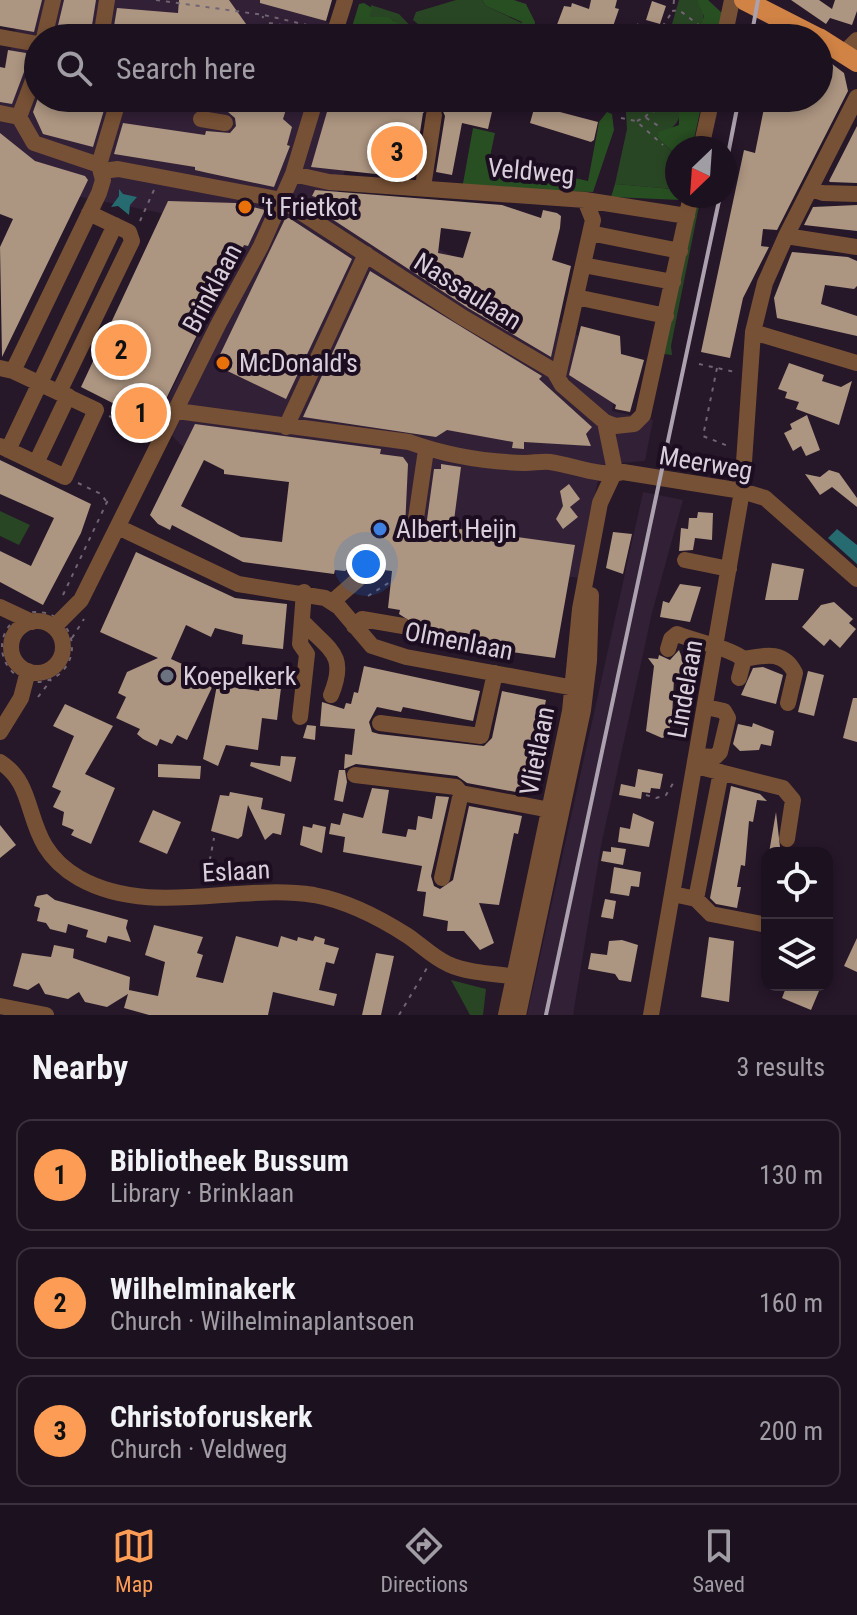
<!DOCTYPE html>
<meta charset="utf-8">
<style>
:root{--surface:#1c111f;--page:#251a28;--text:#f1f3f6;--muted:#a09da4;--line:#3a313d;--accent:#fd9d55}
body{margin:0;font-family:"Roboto Condensed",sans-serif;background:var(--page);color:var(--text)}
.controls{position:absolute;right:24px;bottom:24px;display:grid;overflow:hidden;border-radius:16px;box-shadow:0 4px 12px #0003}
.controls button{width:72px;height:72px;display:grid;place-items:center;padding:0;border:0;border-bottom:2px solid var(--line);background:var(--surface);color:var(--text);font:40px sans-serif}
.compass{position:absolute;left:665px;top:136px;width:72px;height:72px;border-radius:50%;background:var(--surface);box-shadow:0 4px 12px #0003;rotate:205deg}
.you{position:absolute;left:366px;top:564px;width:28px;height:28px;margin:-20px;border:6px solid #fff;border-radius:50%;background:#1a73e8;box-shadow:0 0 0 12px #1a73e833}
.badge{display:grid;place-items:center;width:52px;height:52px;border-radius:50%;background:var(--accent);color:#111;font-size:26px;font-weight:700}
.pin{position:absolute;translate:-50% -50%;border:4px solid #fff;box-shadow:0 2px 8px #0006}
.list{margin:0;padding:0;list-style:none}
h2{display:flex;justify-content:space-between;align-items:center;height:104px;margin:0;padding:0 32px;font-size:34px}
h2 small{font-size:26px;font-weight:400;color:var(--muted)}
.list li{display:grid;grid-template-columns:52px 1fr auto;gap:24px;align-items:center;box-sizing:border-box;height:112px;margin:0 16px 16px;padding:0 16px;border:2px solid var(--line);border-radius:16px}
.list b{display:block;font-size:30px;white-space:nowrap}
.list p{margin:0;font-size:26px;white-space:nowrap;color:var(--muted)}
.list em{font-size:26px;font-style:normal;color:var(--muted)}
.icon{flex:none;width:44px;height:44px;fill:none;stroke:currentColor;stroke-width:2;stroke-linecap:round;stroke-linejoin:round}
.map{position:relative;flex:none;width:857px;height:1015px;overflow:hidden}
.search{position:absolute;background:var(--surface);box-shadow:0 4px 12px #0003;left:24px;right:24px;top:24px;height:88px;display:flex;align-items:center;gap:20px;box-sizing:border-box;padding:0 28px;border-radius:44px;color:var(--muted);font-size:30px}
.sheet{height:488px;background:var(--surface)}
nav{display:flex;justify-content:space-around;align-items:center;box-sizing:border-box;height:112px;border-top:2px solid var(--line);background:var(--surface);font-size:22px;color:var(--muted)}
nav a{display:grid;justify-items:center;gap:4px}
nav .on{color:var(--accent)}
.map>svg:first-child{display:block}
.built{fill:#322036}
.green{fill:#294624}
.forest{fill:#284f22}
.water{fill:#256b70}
.building{fill:#ac9581;fill-rule:evenodd}
.lines{fill:none;stroke-linecap:round;stroke-linejoin:round}
.path{stroke:#716473;stroke-width:2;stroke-dasharray:4 6;stroke-linecap:butt}
.minor{stroke:#775135;stroke-width:16}
.major{stroke:#d18345;stroke-width:20}
.rail{stroke:#aca1ae;stroke-width:4}
.food-dot{fill:#e8710a;stroke:#1c0e20;stroke-width:3}
.shop-dot{fill:#3f7fe0;stroke:#1c0e20;stroke-width:3}
.worship-dot{fill:#6b7280;stroke:#1c0e20;stroke-width:3}
.labels{text-anchor:middle;dominant-baseline:central;stroke-width:8;stroke-linejoin:round;paint-order:stroke}
.street-label{font-size:26px;fill:#d9cfdb;stroke:#1c0e20}
.poi-label{font-size:26px;fill:#d9cfdb;stroke:#1c0e20;text-anchor:start}
</style>
<div class="map">
<svg width="857" height="1015" viewBox="0 0 857 1015">
<rect width="100%" height="100%" fill="#261729"/>
<path class="built" d="M22,0H329L324,21L373,38H38V98H369L336,198L517,288L621,370L612,411L653,420L645,461L621,463L598,480L579,578L282,538L290,480L225,471L184,448L157,420L250,231L81,197L0,152V71H6Z
M643,492L683,500L652,613L601,846L573,1015H527Z"/>
<path class="green" d="M456,0H482L486,6L522,23V38L434,37L413,20L416,12Z
M679,0H697C708,11 703,25 697,38H668Z
M371,5L399,14L422,38L397,26L393,20L370,17Z
M625,98H679C682,122 678,125 657,137L677,156L673,189L615,184L627,129Z
M696,196H701L671,346L672,355L663,354Z
M0,511L30,525L19,545L0,536Z
M451,980L486,989L483,1015H470Z"/>
<path class="forest" d="M482,0H514L526,4L535,22L533,38H522V22L486,6Z
M697,0H708L722,13L717,38H697L704,16Z
M364,3L372,8L370,17H388L419,38H389V32L379,28L372,35L351,30L359,4Z
M679,98H703L692,148H677V156L657,137L659,132L679,125Z
M607,112L612,114L614,130L593,192L462,189L473,128L495,133L488,166L536,177L539,170L588,181L599,122Z
M677,177V196H682L681,200L611,197L615,184L673,189Z"/>
<path class="water" d="M119,189L123,194L137,197L130,205L129,215L118,206L111,207L119,196Z
M837,529L857,545V564L828,538Z"/>
<path class="building" d="M0,0H42L34,32L0,26Z
M64,0H96L90,38H55Z
M179,0H229L256,38H112L117,8L178,13Z
M260,0H332L326,21L260,3Z
M591,0H617L615,8L619,9L609,38H552L564,6L571,7L572,3L589,9Z
M791,0H819L832,9L835,0H857V11L852,25L830,18L826,24Z
M652,1L666,6L660,24L646,20Z
M8,50L26,53L24,72L12,104L0,102V67L5,68Z
M819,54L844,73L848,91L777,230L763,229L761,246L769,247L743,298L730,358L701,352L744,150L755,153L766,98H819Z
M38,98L107,100L93,147L43,134L33,112Z
M216,98H272L288,103L283,119L292,127L287,145L290,146L274,187L208,173L195,170V167L114,154L123,123L205,135L206,131L230,133L236,126L235,118L228,112L215,110Z
M331,98H397L411,102L412,98H472L494,103L488,129L462,123L452,175L436,172L445,116L441,107L435,104L423,113L414,171L386,167L385,175L311,167Z
M537,98H563L560,112L598,122L594,140L591,142L530,123Z
M857,126V183L830,182L829,181Z
M0,133L35,161L85,176L88,180L2,357L0,247L13,219L0,214Z
M315,190L502,205L541,218L543,210L557,213L561,216L560,228L552,260L571,266L551,357L468,308L309,204L319,205V198L312,196ZM441,228L471,232L463,258L438,253Z
M168,201L236,203L265,210L248,246L244,245L226,284L222,283L154,424L81,387Z
M857,205V231L804,225L813,207Z
M289,218L352,259L286,399L215,365L285,219Z
M792,252L848,257L857,261V286L854,289L825,285L821,304L857,316V336L777,318L774,298Z
M370,271L542,376L539,379L592,427L586,434L591,446L524,442V449L512,448L513,442L447,430L436,437L303,417Z
M581,326L620,336L621,354L644,360L630,412L615,409L616,405L569,375Z
M789,363L824,375L822,381L841,387L852,381L839,425L796,409L799,402L785,398L787,392L778,389Z
M807,415L820,450L806,456L801,446L793,451L784,433L792,429L790,424Z
M195,424L381,449L380,454L403,457L408,464L405,528L413,536L420,535L426,527L434,469H441V464L461,467L453,528L575,545L555,658L404,637L412,632L413,623L399,614L400,610L388,608L392,571L383,570L380,565L356,563L345,571L335,570L334,574L243,562L172,525L170,530L158,524L150,515ZM204,460L224,470V474L289,482L282,542L241,537L181,506Z
M0,460L91,504L81,533L43,605L0,582V551L31,566L54,518L0,494Z
M829,470L839,473L857,498V507L832,487L820,495L805,474L820,477Z
M569,484L580,499L570,507L578,517L563,529L556,519L563,506L560,491Z
M698,512L713,513L712,540L695,538L693,550L679,551L681,528L688,529L689,518H697Z
M613,532L632,534L623,574L606,568Z
M136,552L235,598L287,604L283,649L242,644L243,635L215,628L211,637L186,625L171,659L216,679L187,740L177,735L172,744L160,739L157,746L143,739L137,734L140,729L116,718L126,697L118,693L127,672L158,658L100,632Z
M772,563L804,569L798,600H765Z
M680,584L701,587L690,622L660,617L663,601L669,603Z
M834,602L853,619L849,623L856,629L840,648L830,639L824,646L802,627L821,605Z
M679,650L685,666L682,680L674,679L672,718L668,736L662,738L646,731L654,666L648,658L658,659L659,655L670,660Z
M364,666L480,691L473,721L403,707L401,712L377,707L369,722L372,732L379,734L484,746L492,738L502,691L546,700L527,794L467,783L457,776L356,764L344,769L345,754L352,755L355,729L320,726L322,702L344,709L346,703L351,704L354,692L358,693Z
M763,667L783,675L776,704L741,695L753,668Z
M808,671L824,675L814,716L798,712Z
M261,678L282,680L277,720L262,718L258,750L226,745L218,766L203,759L217,685L259,691Z
M853,698H857V742L843,738Z
M65,704L113,726L85,774L115,788L91,844L71,835L74,830L62,825L64,812L53,807L61,791L52,787L74,736L53,726Z
M753,723L774,731L771,746L761,744L759,750L740,751L733,744L738,724L752,727Z
M307,725L316,726L315,740L303,738Z
M281,756L296,757L291,782L250,766L251,762L280,766Z
M158,764L201,766L200,779L158,777Z
M638,769L663,774L660,789L651,788L650,793L642,792L641,799L619,795L621,784L635,787Z
M339,770H345L347,782L343,802L334,800Z
M731,786L760,794L767,801L757,800L753,822L749,821L745,866L741,865L737,887H741L737,908L716,904L710,898Z
M372,788L389,790L382,833L406,837L408,829L416,830L418,816L432,819L436,796L449,797L431,876L434,886L440,889L453,880L469,806L522,816L518,834L514,833L499,905L479,903L494,943L480,950L464,931H447L448,921L423,916L426,892L417,891L422,866L343,852L345,837L329,834L331,823L340,825L343,813L363,818Z
M230,792L263,798L261,809L285,814L281,835L273,833L265,840L248,805L242,836L238,839L211,831L220,795L229,796Z
M153,810L181,822L167,854L139,842Z
M776,812L780,847L769,853L770,847Z
M633,813L654,822L649,847L618,842L620,827L630,829Z
M313,824L326,827L322,853L300,845L303,826L312,828Z
M0,825L16,845L0,858Z
M611,847L626,849L623,865L601,861L603,851L611,852Z
M614,867L641,872L639,887L631,886L629,896L610,893Z
M47,894L55,900L128,920L126,928L131,942L108,936L106,943L86,937L88,930L68,924L66,933L50,929L46,923L37,921L40,908L34,906L37,896Z
M605,899L616,901L613,919L601,917Z
M154,925L203,937L197,953L203,955L196,977L223,983L236,936L278,947L281,936L297,941L298,937L313,941L315,936L325,939L324,944L339,948L334,964L326,962L319,990L337,994L334,1006L273,992L268,1015H149L124,1008L128,994L107,1007L85,1002L79,992L68,999L45,994L39,983L28,990L13,986L22,953L51,957L54,945L74,949L73,958L130,977L129,990L158,996L165,962L145,955Z
M709,937L734,941L729,1002L701,997Z
M857,938V972L844,966Z
M622,940L638,945L631,982L619,980L615,974L588,969L591,953L607,955L609,941Z
M376,953L394,956L381,1015H362Z
M787,985H804L819,991L811,1010L782,998Z"/>
<g class="lines">
<path class="path" d="M156,0L264,15L320,28
M674,0L673,11L679,10L700,26L699,38
M269,23L295,27L308,34L314,28
M637,24L661,38
M657,35L672,12
M260,38L263,16
M211,105L212,98
M645,117L650,112L674,107L672,98
M621,118L636,121L663,145
M637,121L645,117L660,127
M140,221L154,190
M699,364L735,372
M717,368L703,436L728,446
M109,416L147,433
M78,483L101,494L106,501
M63,595L107,502L113,500
M368,596L393,580
M2 647a35 35 0 1 1 70 0a35 35 0 1 1-70 0Z
M72,638L84,619
M38,697L51,680
M646,795L656,798L666,795L675,780
M206,880L214,838
M399,1015L427,968"/>
<path class="minor" d="M0,37L38,44
M44,38L53,0
M101,38L107,0
M333,38L345,0
M724,38L732,0
M844,53L857,40
M0,113L19,117
M19,117L34,143L99,165
M19,117L35,75L38,49
M201,119L225,123
M701,148L712,98
M99,165L119,98
M103,171L118,169L282,200L462,317L554,371L562,385L605,422L615,471L600,503L580,609L570,711L506,1015
M293,174L329,182L585,200L593,220L558,376
M423,187L434,115
M811,189L823,193L857,194
M585,200L687,216
M590,233L680,251
M786,236L857,247
M583,265L673,282
M576,297L666,316
M753,332L857,363
M0,368L13,371L96,410L65,477L0,446
M13,371L99,193L103,180L99,165
M59,392L132,241L129,232L89,213
M177,411L409,442C445,455 486,462 525,463C534,463 542,461 550,462C573,465 602,478 623,472L742,491L765,498L857,579
M605,422L615,426L634,424L643,415L691,196
M286,427L366,254
M8,450L115,225
M36,463L68,396
M415,525L426,450
M118,527L238,584L325,598L339,607L372,646L406,657L580,689
M685,560L729,569
M332,602L364,574
M0,607L32,622
M302,621C329,650 348,654 331,695
M11 647a26 26 0 1 1 52 0a26 26 0 1 1-52 0Z
M354,626L362,619L403,626
M54,627L81,600L219,323L261,246L293,174L316,98
M668,649L671,639L677,634C700,643 724,646 744,659C765,655 784,650 795,673L788,703
M739,678L744,659
M300,717L307,654L300,644L304,592
M380,723L481,736L495,673
M0,732L21,698L28,671
M698,756L715,757L720,752L728,718L724,711L706,707
M0,762C43,789 18,843 79,878C150,918 237,883 314,895C347,901 380,918 408,936C421,945 434,958 448,964C469,974 503,974 526,978
M696,766L783,788L793,800L787,839
M355,775L456,787L461,793
M442,878L461,793L550,810
M673,894L696,899L711,914L767,925
M696,899L721,772
M0,1006L46,1015
M518,1015L583,710L589,661L591,595
M651,1015L742,491L753,332L765,283L786,236L857,97"/>
<path class="major" d="M744,0L818,38
M819,38L857,62"/>
<path class="rail" d="M751,38L758,0
M725,170L739,98
M546,1015L720,196"/>
</g>
<g class="food-dot">
<circle cx="245" cy="207" r="8"/>
<circle cx="223" cy="363" r="8"/>
</g>
<circle class="shop-dot" cx="380" cy="529" r="8"/>
<circle class="worship-dot" cx="167" cy="676" r="8"/>
<g class="labels">
<g class="street-label">
<text transform="translate(531 171) rotate(5)">Veldweg</text>
<text transform="translate(212 288) rotate(-62)">Brinklaan</text>
<text transform="translate(468 291) rotate(32)">Nassaulaan</text>
<text transform="translate(706 463) rotate(10)">Meerweg</text>
<text transform="translate(459 641) rotate(11)">Olmenlaan</text>
<text transform="translate(685 689) rotate(-80)">Lindelaan</text>
<text transform="translate(537 751) rotate(-79)">Vlietlaan</text>
<text transform="translate(236 871) rotate(-3)">Eslaan</text>
</g>
<g class="poi-label">
<text x="261" y="207">'t Frietkot</text>
<text x="239" y="363">McDonald's</text>
<text x="396" y="529">Albert Heijn</text>
<text x="183" y="676">Koepelkerk</text>
</g>
</g>
</svg>
<div class="controls">
<button><svg class="icon" aria-label="locate" viewBox="0 0 24 24"><circle cx="12" cy="12" r="6"/><path d="M12 2v4M12 18v4M2 12h4M18 12h4"/></svg></button>
<button><svg class="icon" aria-label="layers" viewBox="0 0 24 24"><path d="M12 4l9 5-9 5-9-5zM3 14l9 5 9-5"/></svg></button>
</div>
<svg class="compass" viewBox="-18 -18 36 36"><path d="M0-13l5 13h-10z" fill="#e53935"/><path d="M0 13l5-13h-10z" fill="#a09da4"/></svg>
<div class="you"></div>
<div class="pin badge" style="left:141px;top:413px">1</div>
<div class="pin badge" style="left:121px;top:350px">2</div>
<div class="pin badge" style="left:397px;top:152px">3</div>
<div class="search"><svg class="icon" aria-label="search" viewBox="0 0 24 24"><circle cx="10" cy="10" r="6"/><path d="M15 15l6 6"/></svg>Search here</div>
</div>
<section class="sheet">
<h2>Nearby<small>3 results</small></h2>
<ul class="list">
<li><span class="badge">1</span><div><b>Bibliotheek Bussum</b><p>Library · Brinklaan</p></div><em>130 m</em></li>
<li><span class="badge">2</span><div><b>Wilhelminakerk</b><p>Church · Wilhelminaplantsoen</p></div><em>160 m</em></li>
<li><span class="badge">3</span><div><b>Christoforuskerk</b><p>Church · Veldweg</p></div><em>200 m</em></li>
</ul>
</section>
<nav>
<a class="on"><svg class="icon" aria-label="map" viewBox="0 0 24 24"><path d="M3 6l6-2 6 2 6-2v14l-6 2-6-2-6 2zM9 4v14M15 6v14"/></svg>Map</a>
<a><svg class="icon" aria-label="directions" viewBox="0 0 24 24"><path d="M12 3l9 9-9 9-9-9zM9 14v-3h6M13 9l2 2-2 2"/></svg>Directions</a>
<a><svg class="icon" aria-label="saved" viewBox="0 0 24 24"><path d="M7 4h10v16l-5-4-5 4z"/></svg>Saved</a>
</nav>
